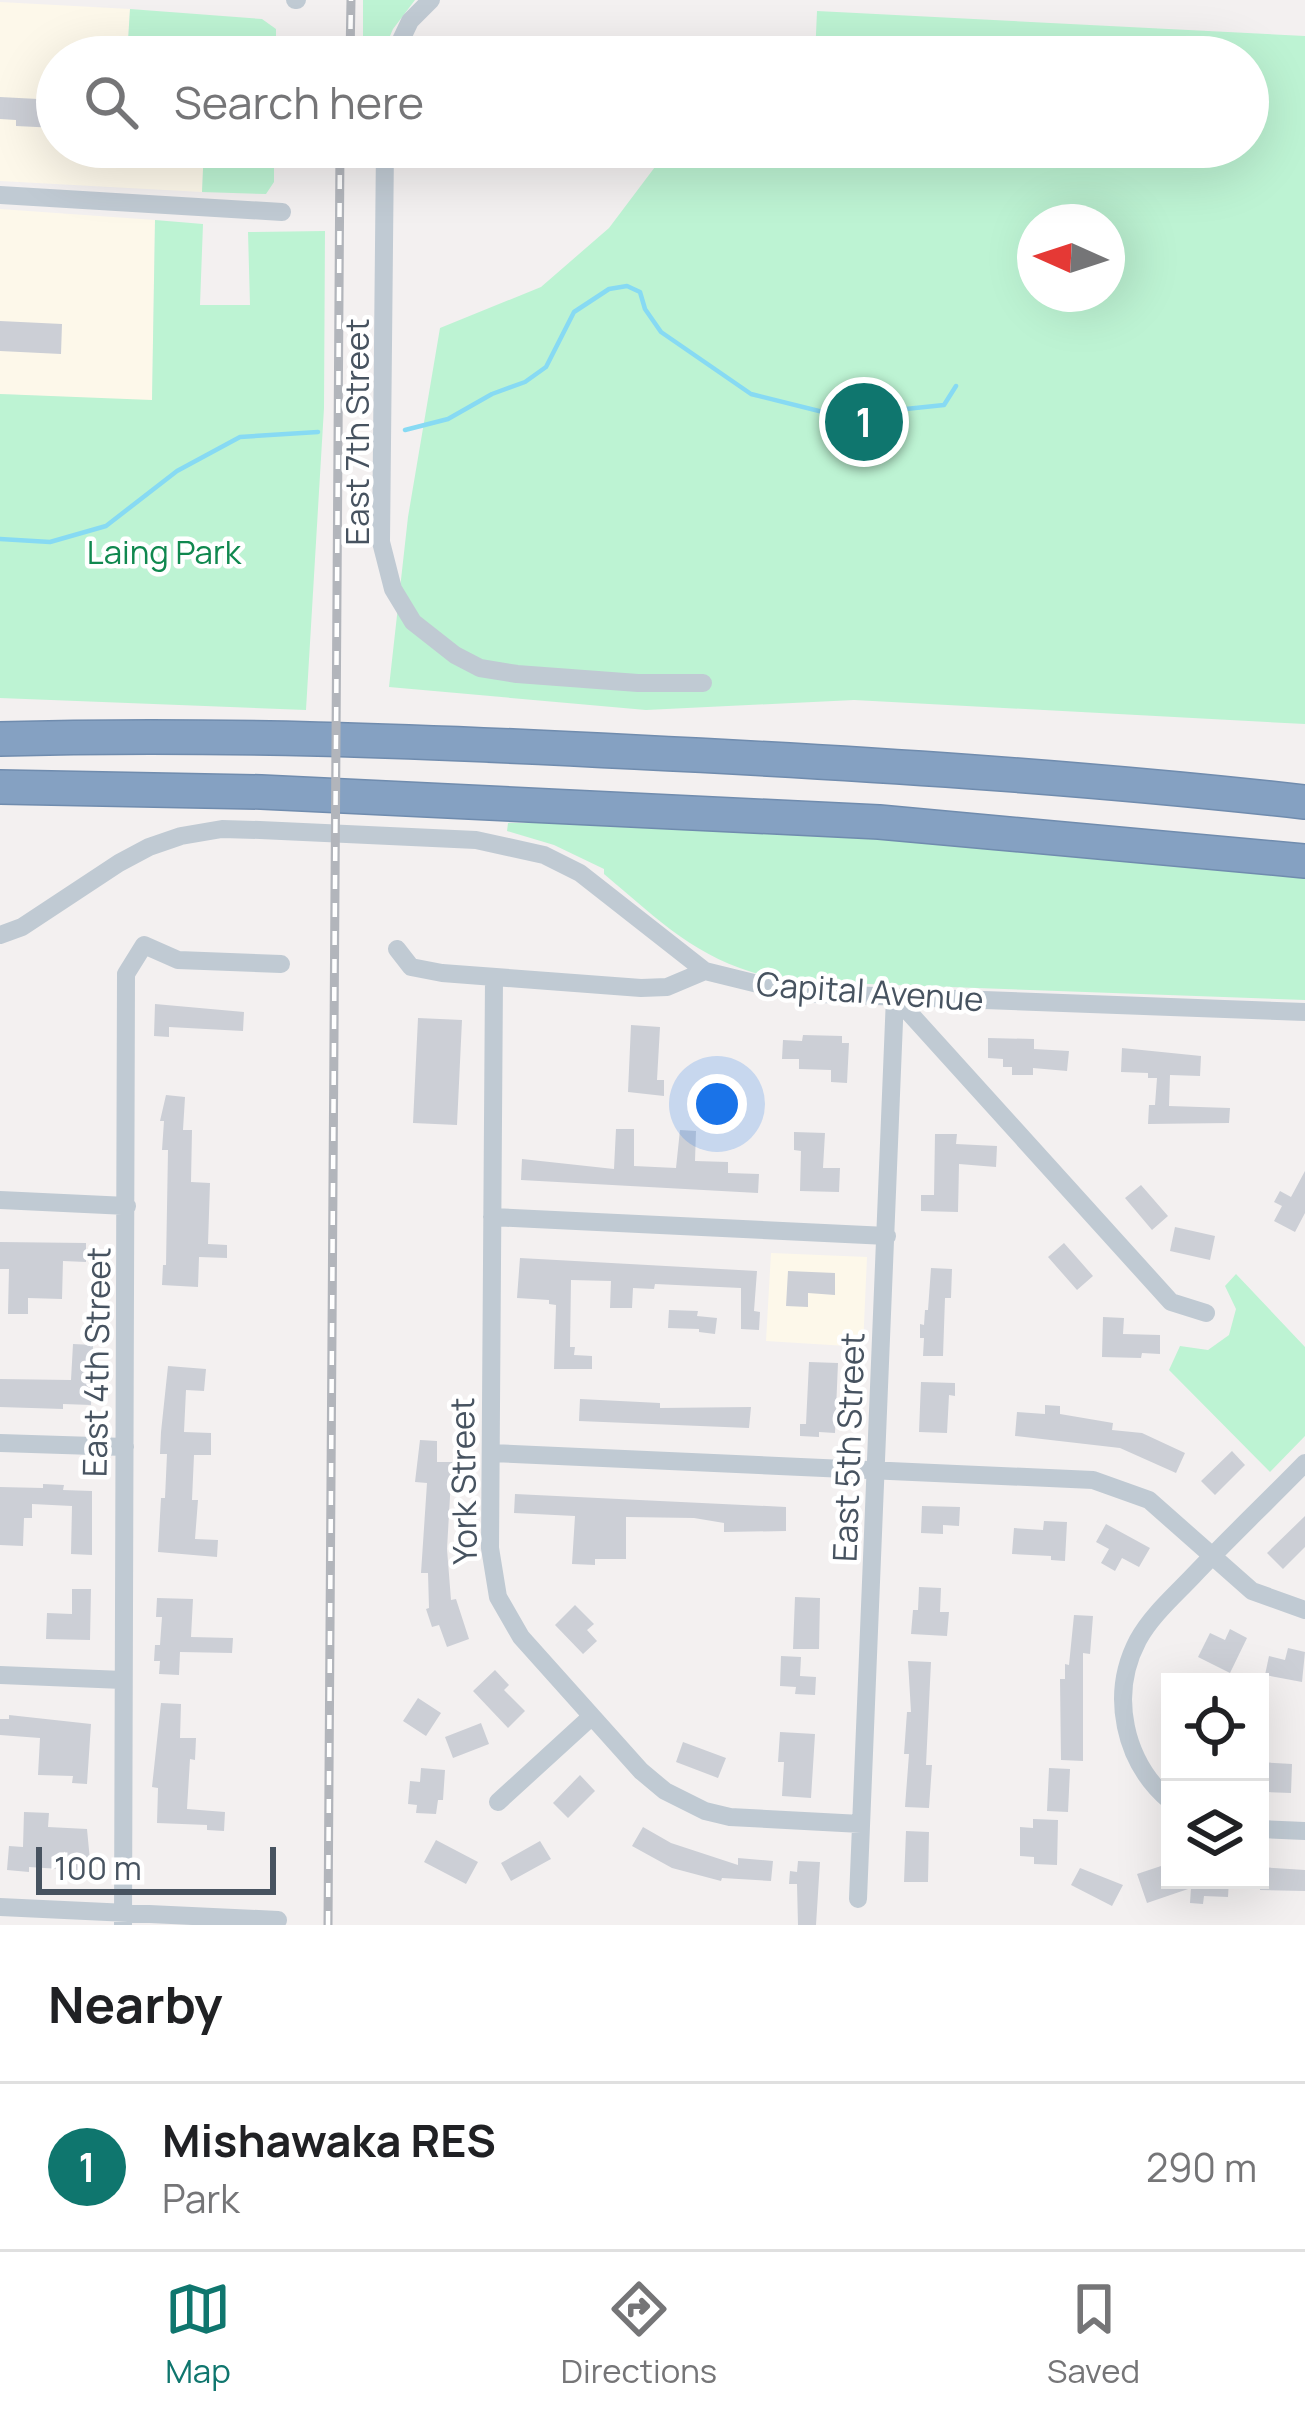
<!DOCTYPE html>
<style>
:root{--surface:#fff;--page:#f2f2f2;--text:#202124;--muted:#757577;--line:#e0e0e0;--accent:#0f766e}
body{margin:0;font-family:Manrope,sans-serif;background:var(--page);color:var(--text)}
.controls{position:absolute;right:36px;bottom:36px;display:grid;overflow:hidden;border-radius:0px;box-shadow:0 12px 48px #0002}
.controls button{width:108px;height:108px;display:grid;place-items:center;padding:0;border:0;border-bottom:3px solid var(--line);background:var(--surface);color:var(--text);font:60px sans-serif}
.compass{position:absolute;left:1017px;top:204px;width:108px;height:108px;border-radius:50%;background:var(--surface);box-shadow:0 12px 48px #0002;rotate:273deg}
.scale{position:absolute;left:36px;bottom:30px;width:240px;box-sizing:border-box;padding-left:12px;border:6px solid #475360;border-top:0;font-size:33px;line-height:42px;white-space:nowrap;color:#475360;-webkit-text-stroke:9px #fff;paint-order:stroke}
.you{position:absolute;left:717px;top:1104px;width:42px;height:42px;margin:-30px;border:9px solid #fff;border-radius:50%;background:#1a73e8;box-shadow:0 0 0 18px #1a73e833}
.badge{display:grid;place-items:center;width:78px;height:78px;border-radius:50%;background:var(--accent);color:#fff;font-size:39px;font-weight:700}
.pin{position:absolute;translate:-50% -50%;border:6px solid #fff;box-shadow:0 3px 12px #0006}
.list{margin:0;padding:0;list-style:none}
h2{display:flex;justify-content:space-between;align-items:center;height:156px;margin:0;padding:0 48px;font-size:51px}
h2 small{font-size:39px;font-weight:400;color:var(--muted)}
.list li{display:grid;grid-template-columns:78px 1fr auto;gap:36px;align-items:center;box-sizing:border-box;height:168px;padding:0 48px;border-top:3px solid var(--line)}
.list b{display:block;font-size:45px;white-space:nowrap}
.list p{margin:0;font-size:39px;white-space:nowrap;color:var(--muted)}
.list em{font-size:39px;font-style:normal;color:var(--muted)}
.icon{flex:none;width:66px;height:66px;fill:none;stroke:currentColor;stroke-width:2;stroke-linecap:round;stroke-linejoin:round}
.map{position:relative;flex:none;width:1305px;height:1925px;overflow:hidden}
.search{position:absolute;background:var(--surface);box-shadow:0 12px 48px #0002;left:36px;right:36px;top:36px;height:132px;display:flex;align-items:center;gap:30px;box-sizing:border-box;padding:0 42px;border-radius:66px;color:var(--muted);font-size:45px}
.sheet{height:324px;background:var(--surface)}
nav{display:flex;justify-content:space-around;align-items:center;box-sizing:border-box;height:168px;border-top:3px solid var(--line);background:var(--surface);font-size:33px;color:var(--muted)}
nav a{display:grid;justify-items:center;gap:6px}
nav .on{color:var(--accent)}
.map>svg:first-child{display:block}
.commercial{fill:#fdf8ea}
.green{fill:#bdf3d3;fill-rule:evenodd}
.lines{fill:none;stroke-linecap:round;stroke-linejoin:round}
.stream{stroke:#87daf3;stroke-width:4.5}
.building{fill:#cccfd6}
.highway-casing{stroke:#708cae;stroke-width:36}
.street{stroke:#c0cad3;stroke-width:18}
.highway{stroke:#85a1c2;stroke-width:33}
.rail-casing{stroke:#b2b5bb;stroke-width:9}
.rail{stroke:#fff;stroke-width:4.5;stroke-dasharray:14;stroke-linecap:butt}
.labels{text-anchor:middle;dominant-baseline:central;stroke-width:9;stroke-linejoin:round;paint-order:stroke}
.street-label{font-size:33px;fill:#475360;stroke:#fff}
.park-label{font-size:33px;fill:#10884f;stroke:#fff}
</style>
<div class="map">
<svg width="1305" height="1925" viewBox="0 0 1305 1925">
<rect width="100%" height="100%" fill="#f3f0f0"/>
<path class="commercial" d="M0,2L130,9L127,57H57V147H204L202,192L0,181Z
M0,209L155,220L152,401L0,394Z
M771,1253L867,1257L863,1347L766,1341Z"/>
<path class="green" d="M363,0H415L393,29L381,57H363Z
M130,9L262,19L276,29V57H127Z
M817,11L1305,36V724L854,700L646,710L389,687L408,517L440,328L541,287L609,228L670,147H1248V57H815ZM1035,222H1107V294H1035Z
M204,147H274V182L266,194L202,192Z
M155,220L203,224L200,305H250L248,232L325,231L324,408L306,710L0,698V394L152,400Z
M644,822L823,832L1305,873V1000L788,981C703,965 668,928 604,874V869L554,845L507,831L508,823Z
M1236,1274L1305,1347V1436L1270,1472L1169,1370L1180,1346L1208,1350L1229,1335L1236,1309L1225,1286Z"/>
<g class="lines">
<path class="stream" d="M405,430L448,419L492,394L525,382L546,367L574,312L609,289L627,286L640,292L645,309L661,332L751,394L839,416L944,405L956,386
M0,539L50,542L106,526L177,471L240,437L318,432"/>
</g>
<path class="building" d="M0,97L57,100V128L16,126V120L0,119Z
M0,321L62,324L61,354L0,351Z
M155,1004L244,1012L243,1031L169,1027V1037L154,1036Z
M418,1018L462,1020L457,1125L413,1123Z
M631,1025L660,1027L657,1080H664V1096L628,1092Z
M803,1035L842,1036V1043H849L847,1083L831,1082V1070L799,1069V1059H782L783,1040L802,1041Z
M988,1038L1034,1039V1049L1069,1051L1067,1071L1033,1068V1075H1012V1067H1003V1059L988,1058Z
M1122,1048L1201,1056L1200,1076L1170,1075L1169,1106L1230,1108L1229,1123L1148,1124L1149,1105H1155L1157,1078H1148V1073L1121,1072Z
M166,1095L185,1097L183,1130H192L191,1182L210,1183L208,1244L227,1245V1258L199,1257L198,1287L162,1285L163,1265H166L168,1150H162L164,1121H160Z
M616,1129H634V1166L676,1168L680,1130L696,1131L695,1161L728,1162V1173L759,1174L758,1193L521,1180L522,1159L614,1169Z
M794,1132L825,1133L823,1168H840L839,1192L800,1191L801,1151L794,1150Z
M935,1134H957L956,1144L997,1146L996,1167L959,1164L958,1212L921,1211V1195H934Z
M1305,1171V1213L1295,1232L1274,1221L1282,1206L1274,1202L1280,1191L1291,1197Z
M1141,1185L1168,1216L1152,1230L1125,1198Z
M1175,1227L1215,1236L1210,1260L1170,1251Z
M0,1242L86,1243V1262L63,1261L62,1299L28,1298V1314H8L9,1269H0Z
M1064,1243L1093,1276L1077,1290L1048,1257Z
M520,1258L757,1271L754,1311L760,1312L759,1330L741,1329V1288L655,1284L654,1289L633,1288L632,1308H610L611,1281L571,1280L570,1347H575L574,1355L592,1356V1369H554L556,1305L549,1304V1300L517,1298Z
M931,1268L952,1269L951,1298H945L943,1356H923L924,1338H920V1324L924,1325L925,1310H928Z
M788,1271L835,1273V1295L808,1293V1307L786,1306Z
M669,1310L698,1311L697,1316L717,1318L715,1334L699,1332V1329L668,1328Z
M1103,1317L1124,1318L1123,1334L1160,1335V1354L1142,1353L1141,1358L1102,1357Z
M73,1344L93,1345L91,1405L63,1404V1409L0,1407V1379L71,1380Z
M809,1362L838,1363L835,1433L819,1432V1437L800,1436V1424H806Z
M168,1366L206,1369L204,1391L186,1390L184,1432L211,1433V1455H194L192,1500H198L195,1539L218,1540L217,1557L158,1552L161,1498H165L167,1454H160L161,1432Z
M921,1382L955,1383V1396L949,1395L947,1433L919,1432Z
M580,1399L660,1403V1408L751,1407L749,1428L579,1421Z
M1045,1405L1060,1406V1414L1113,1423L1112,1430L1142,1433L1185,1453L1176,1473L1120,1448L1015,1436L1017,1412L1045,1414Z
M420,1440L437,1441V1462H452L447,1549L451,1600L456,1599L469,1639L447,1647L439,1625L432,1627L426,1609L429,1608L428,1573H421L427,1483L415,1482Z
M1232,1451L1245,1465L1215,1495L1201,1481Z
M43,1484L64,1485L63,1490L92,1491V1555L71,1554L72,1506L32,1504V1518H24L23,1546L0,1545V1487L43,1488Z
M515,1494L786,1507V1531L724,1532V1523L694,1518L626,1517V1559H595V1565L572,1564L575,1516L514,1513Z
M922,1506L960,1507L959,1526L943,1525V1534L921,1533Z
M1305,1516V1547L1283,1569L1267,1553Z
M1044,1521L1067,1522L1065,1561L1051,1560V1556L1012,1554L1014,1528L1043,1530Z
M1106,1524L1150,1548L1139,1567L1122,1558L1115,1571L1101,1563L1109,1549L1096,1542Z
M919,1587L941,1588L940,1612H949L947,1636L911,1634L913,1610H918Z
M72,1589H91L90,1640L46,1639L47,1613L72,1614Z
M795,1597L820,1598L819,1649H793Z
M157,1598L193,1599L191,1637L233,1638L232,1653L180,1652L179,1675L159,1674L160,1661H154L155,1645H160L162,1617H156Z
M575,1605L594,1624L587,1630L597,1641L583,1654L555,1625Z
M1074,1615L1093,1616L1090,1654L1083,1653V1761L1061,1760L1060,1679H1065V1664L1069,1665Z
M1230,1629L1247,1638L1230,1673L1198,1657L1210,1633L1225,1640Z
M1288,1648L1305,1652L1302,1682L1265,1675L1269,1656L1285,1660Z
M781,1656L801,1657L800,1676L816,1677L815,1695L795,1694L796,1687L780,1686Z
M908,1661L931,1662L926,1765H932L929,1808L905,1807L909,1754H904L907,1712H911Z
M495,1670L509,1685L504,1690L525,1711L508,1728L473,1691Z
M418,1698L441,1713L426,1736L403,1721Z
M161,1703L181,1704L180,1738H196L195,1760L190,1759L187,1809L225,1812L224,1831L207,1830V1825L157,1823L158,1788L152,1787Z
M9,1715L91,1724L87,1784L72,1783L73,1776L38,1775L40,1738L0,1735V1719H9Z
M481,1723L489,1744L453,1758L445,1737Z
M780,1732L815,1734L811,1798L782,1796L784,1762H778Z
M683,1742L726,1758L718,1778L676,1762Z
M1260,1762L1292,1764L1291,1793L1267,1792L1268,1787L1260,1786Z
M421,1768L445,1770L443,1800H438L436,1814L416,1813L417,1805L408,1804L410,1781L420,1782Z
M1049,1768L1070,1769L1068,1812L1047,1811Z
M580,1775L595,1791L568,1818L553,1803Z
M24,1812L49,1813L48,1827L87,1829L91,1871L29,1867V1872L7,1870L9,1846L23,1847Z
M1033,1819L1058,1820L1057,1865L1034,1864V1857L1020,1856V1827L1033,1828Z
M643,1827L671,1843L738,1865V1858L773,1861L771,1881L722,1878L721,1881L672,1868L632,1846Z
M906,1831L929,1832L928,1882H904Z
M436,1840L478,1862L466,1884L424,1862Z
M540,1841L551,1859L511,1881L501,1863Z
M798,1861L820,1862L816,1925H798L797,1884H789L790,1871L797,1872Z
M1170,1863V1880H1229L1228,1897L1204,1896L1203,1904L1190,1903L1191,1888L1147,1903L1137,1874Z
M1260,1867L1305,1870V1891L1260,1890Z
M1080,1868L1123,1885L1112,1906L1071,1885Z"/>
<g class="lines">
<defs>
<path id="highway" d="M0,739C212,733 424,741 635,752C859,763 1082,777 1305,802
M0,787L261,792L879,822L1305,861"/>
</defs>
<use href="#highway" class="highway-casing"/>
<path class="street" d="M295,0H297
M393,57L410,21L431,0
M385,147L381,542L393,589L413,622L455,655L480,668L517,674L638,683H703
M0,195L282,212
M0,935L22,927L119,863L149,847L181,836L222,829L260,830L476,840L544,855L580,873L705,971L794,993L1305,1012
M397,949L411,967L442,973L641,988L667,987L705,971
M494,978L490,1548L498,1597L521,1637L641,1771L665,1791L705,1811L730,1817L861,1824
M895,997L1171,1302L1206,1313
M0,1200L127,1206
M492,1217L887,1236
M0,1443L125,1447
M491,1453L1093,1480L1149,1500L1252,1591L1305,1610
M0,1675L123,1680
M1170,1801C1124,1762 1109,1695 1138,1640C1151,1616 1174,1596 1193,1576C1229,1538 1268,1501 1305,1463
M498,1802L591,1717
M1260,1829L1305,1831
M858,1899L895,997
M0,1907L278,1920
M123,1925L126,974L144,945L178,960L281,964"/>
<use href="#highway" class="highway"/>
<defs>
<path id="rail" d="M350,57L351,0
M328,1925L340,147"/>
</defs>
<use href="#rail" class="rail-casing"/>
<use href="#rail" class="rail"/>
</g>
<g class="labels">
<g class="street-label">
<text transform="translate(356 432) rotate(-90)">East 7th Street</text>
<text transform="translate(870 991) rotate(4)">Capital Avenue</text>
<text transform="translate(96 1362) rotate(-89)">East 4th Street</text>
<text transform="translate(848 1447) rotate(-88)">East 5th Street</text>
<text transform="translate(463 1481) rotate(-91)">York Street</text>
</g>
<g class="park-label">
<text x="164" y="551">Laing Park</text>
</g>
</g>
</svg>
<div class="controls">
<button><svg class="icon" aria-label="locate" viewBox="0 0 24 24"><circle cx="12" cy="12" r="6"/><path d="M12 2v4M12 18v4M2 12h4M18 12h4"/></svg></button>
<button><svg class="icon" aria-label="layers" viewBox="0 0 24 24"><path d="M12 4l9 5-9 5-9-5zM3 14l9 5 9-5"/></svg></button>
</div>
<svg class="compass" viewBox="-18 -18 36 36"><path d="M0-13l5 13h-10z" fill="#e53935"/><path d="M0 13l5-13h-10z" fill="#757577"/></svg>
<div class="scale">100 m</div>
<div class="you"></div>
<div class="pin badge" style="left:864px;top:422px">1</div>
<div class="search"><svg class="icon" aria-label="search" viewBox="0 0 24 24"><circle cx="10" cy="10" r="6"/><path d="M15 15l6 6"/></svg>Search here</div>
</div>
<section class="sheet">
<h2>Nearby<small></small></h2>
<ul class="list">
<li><span class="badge">1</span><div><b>Mishawaka RES</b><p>Park</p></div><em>290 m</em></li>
</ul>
</section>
<nav>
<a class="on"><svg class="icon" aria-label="map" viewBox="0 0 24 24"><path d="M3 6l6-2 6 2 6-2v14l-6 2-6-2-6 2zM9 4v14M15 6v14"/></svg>Map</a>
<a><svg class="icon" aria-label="directions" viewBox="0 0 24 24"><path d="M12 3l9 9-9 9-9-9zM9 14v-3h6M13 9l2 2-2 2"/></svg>Directions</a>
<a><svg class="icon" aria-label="saved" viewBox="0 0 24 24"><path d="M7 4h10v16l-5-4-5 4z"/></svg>Saved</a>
</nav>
